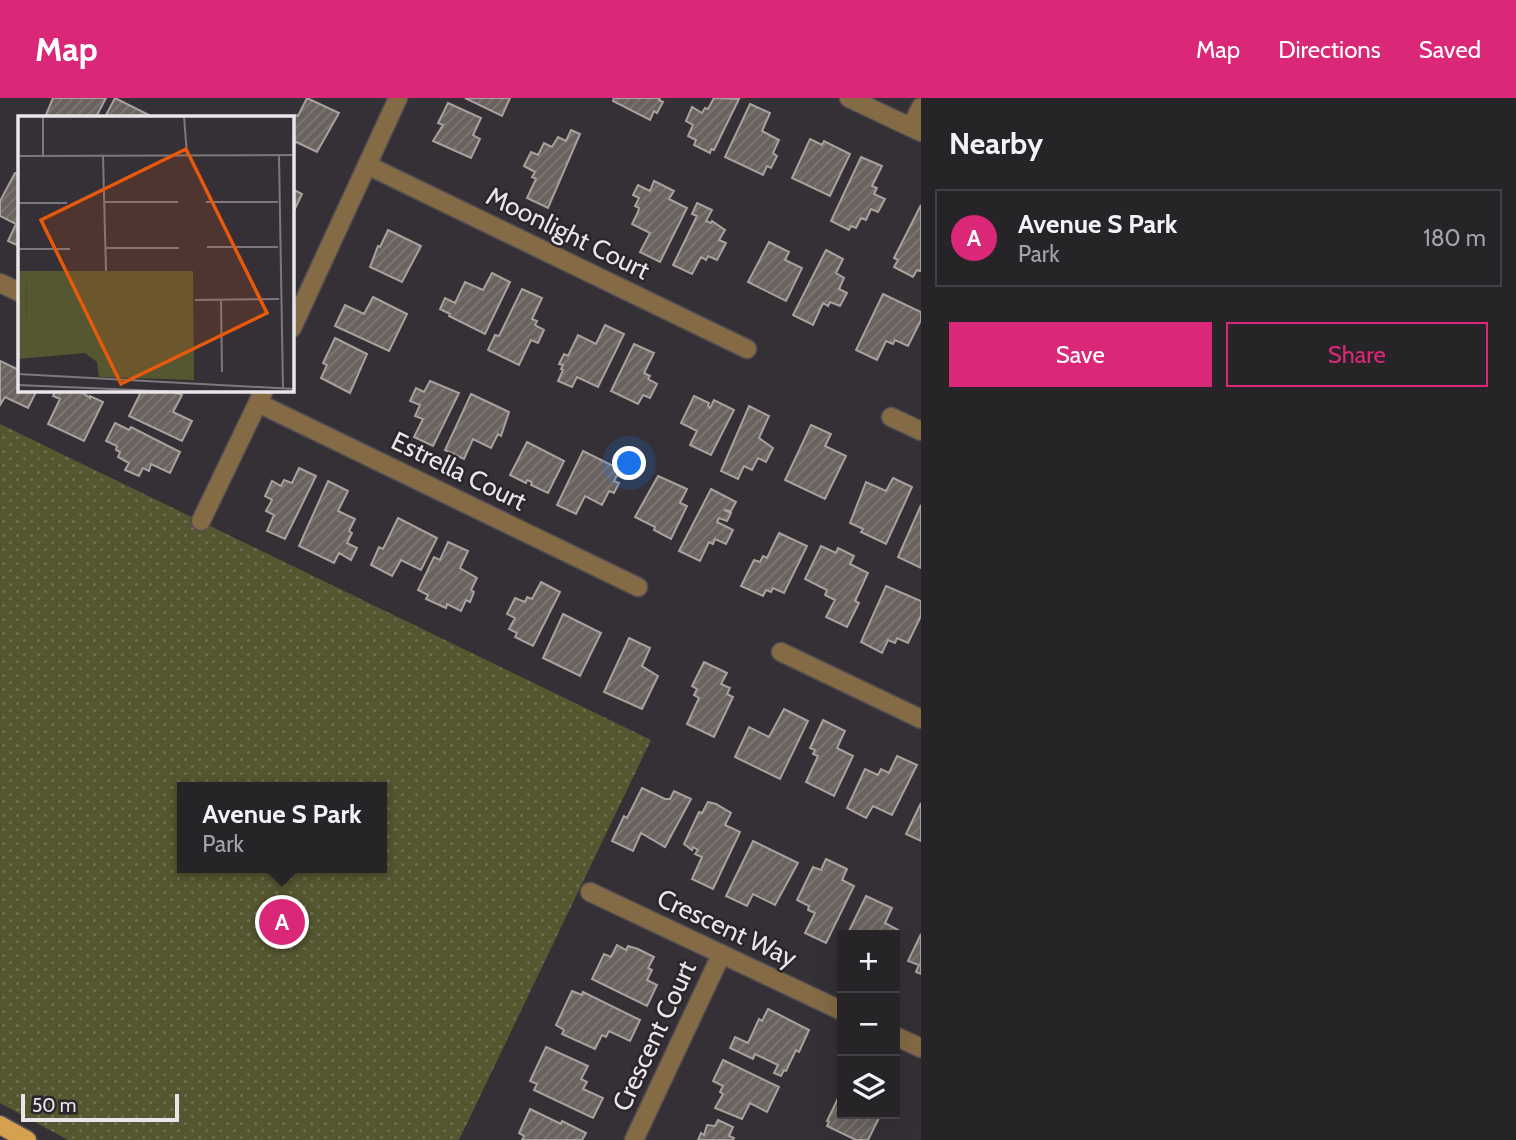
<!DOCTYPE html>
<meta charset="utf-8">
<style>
:root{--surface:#272428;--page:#2f2c30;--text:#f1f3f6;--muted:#a4a4a8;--line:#434145;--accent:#db2777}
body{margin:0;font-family:Cabin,sans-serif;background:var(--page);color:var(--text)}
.controls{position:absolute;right:21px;bottom:21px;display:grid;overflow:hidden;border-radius:0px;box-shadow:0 7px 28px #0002}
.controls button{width:63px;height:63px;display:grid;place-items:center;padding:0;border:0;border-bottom:2px solid var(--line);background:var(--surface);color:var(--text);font:35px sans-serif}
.scale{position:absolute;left:21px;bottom:18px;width:158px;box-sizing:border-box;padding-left:7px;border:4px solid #e8e6e9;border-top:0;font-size:19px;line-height:24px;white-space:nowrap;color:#e8e6e9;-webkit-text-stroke:5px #2a262b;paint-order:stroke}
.you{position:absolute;left:630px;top:366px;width:24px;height:24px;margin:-18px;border:5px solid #fff;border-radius:50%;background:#1a73e8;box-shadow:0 0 0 10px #1a73e833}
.badge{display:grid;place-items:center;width:46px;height:46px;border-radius:50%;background:var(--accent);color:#fff;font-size:23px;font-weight:700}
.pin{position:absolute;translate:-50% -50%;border:4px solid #fff;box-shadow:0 2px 7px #0006}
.popup{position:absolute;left:177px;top:684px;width:210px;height:91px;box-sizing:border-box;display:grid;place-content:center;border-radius:0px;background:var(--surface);filter:drop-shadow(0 2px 5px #0005);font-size:23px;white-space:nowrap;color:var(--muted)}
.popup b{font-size:26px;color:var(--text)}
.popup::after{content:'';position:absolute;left:50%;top:100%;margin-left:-14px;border:14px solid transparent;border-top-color:var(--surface)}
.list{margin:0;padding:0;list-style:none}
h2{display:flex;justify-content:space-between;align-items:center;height:91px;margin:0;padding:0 28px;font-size:30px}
h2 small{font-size:23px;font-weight:400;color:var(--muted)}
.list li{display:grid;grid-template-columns:46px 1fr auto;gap:21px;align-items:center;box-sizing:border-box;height:98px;margin:0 14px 14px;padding:0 14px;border:2px solid var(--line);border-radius:0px}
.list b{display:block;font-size:26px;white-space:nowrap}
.list p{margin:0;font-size:23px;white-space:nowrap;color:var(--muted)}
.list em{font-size:23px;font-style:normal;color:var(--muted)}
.actions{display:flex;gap:14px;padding:21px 28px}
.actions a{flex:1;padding:16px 0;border:2px solid var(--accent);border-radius:0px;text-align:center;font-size:24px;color:var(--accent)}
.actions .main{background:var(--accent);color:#fff}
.icon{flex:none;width:38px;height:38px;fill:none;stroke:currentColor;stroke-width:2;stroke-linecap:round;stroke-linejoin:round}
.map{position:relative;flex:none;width:921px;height:1042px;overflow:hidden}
header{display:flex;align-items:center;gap:42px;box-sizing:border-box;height:98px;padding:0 35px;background:var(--accent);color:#fff}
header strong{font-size:33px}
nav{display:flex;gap:38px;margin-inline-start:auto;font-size:24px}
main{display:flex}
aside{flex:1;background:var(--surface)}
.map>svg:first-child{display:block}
.park{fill:url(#park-dots);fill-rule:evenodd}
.building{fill:url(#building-hatch);stroke:#a8a19d;stroke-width:2}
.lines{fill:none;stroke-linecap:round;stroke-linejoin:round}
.street-casing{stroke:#514d52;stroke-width:21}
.primary-casing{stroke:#514d52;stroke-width:21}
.street{stroke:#846a45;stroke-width:18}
.primary{stroke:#d6a14e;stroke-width:18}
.labels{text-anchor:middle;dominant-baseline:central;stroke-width:5;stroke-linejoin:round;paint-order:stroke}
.street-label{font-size:26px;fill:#e8e6e9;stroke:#2a262b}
.inset-road{fill:none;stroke:#7c797d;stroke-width:2}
.view{fill:#e8590c;fill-opacity:0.15;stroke:#e8590c;stroke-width:3.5}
.inset-edge{fill:none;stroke:#e8e6e9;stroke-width:3.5}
</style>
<header>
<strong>Map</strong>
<nav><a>Map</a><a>Directions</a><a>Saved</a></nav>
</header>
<main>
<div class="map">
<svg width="921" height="1042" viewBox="0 0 921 1042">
<defs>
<pattern id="park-dots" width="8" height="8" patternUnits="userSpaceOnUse" patternTransform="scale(1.75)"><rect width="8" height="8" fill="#555731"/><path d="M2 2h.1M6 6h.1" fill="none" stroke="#6d6f4f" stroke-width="1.8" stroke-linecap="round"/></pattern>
<pattern id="building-hatch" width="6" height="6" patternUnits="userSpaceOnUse" patternTransform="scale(1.75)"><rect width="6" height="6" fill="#69625f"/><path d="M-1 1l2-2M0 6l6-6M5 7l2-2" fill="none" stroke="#7e7876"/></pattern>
</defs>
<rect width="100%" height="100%" fill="#343035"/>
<path class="park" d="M0,326L651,642L459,1042H68L0,1005ZM182,689H382V770H182Z"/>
<path class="building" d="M53,0H106L96,19H45Z
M115,0L149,17L147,19H105Z
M307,0L339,15L317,54L292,42V24L296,17L298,18Z
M465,0H510L502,18Z
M614,0H660L659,2L663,4L657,15L654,13L650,22L613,3Z
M714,0L739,1L714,52L711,51L710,55L694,47L696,42L688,38L693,27L686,23L692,9L702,15L705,10L708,11Z
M448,5L481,20L473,37L480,41L471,60L433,43L443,27L438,25Z
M750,6L770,15L762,33L779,42L773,55L777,58L771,70L767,68L763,77L725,59Z
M571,32L580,36L548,110L527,100L536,81L532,79L535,74L524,68L531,54L538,57L544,45L552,49L558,39L566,43Z
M810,41L822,47L824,43L850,56L830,98L792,80Z
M861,59L882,68L872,88L877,90L874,96L885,101L878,114L871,111L866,122L861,120L856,130L851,128L849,132L831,123Z
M15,75L19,77V148L8,143L16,126L0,118V103Z
M654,83L674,93L669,101L687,110L660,164L640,154L650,135L632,126L638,114L639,110L635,108L639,100L633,97L638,87L650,93Z
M292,91L302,96L292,117Z
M697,105L712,112L706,123L711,125L712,123L725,132L719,142L726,145L717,162L708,158L706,162L701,159L692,176L673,167L697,118L692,116Z
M921,107V171L920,173L917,172L913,179L894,169L898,162L894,160Z
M388,132L421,148L402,184L370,169L378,148L380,149Z
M769,144L789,154L785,162L802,170L786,203L748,184Z
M826,152L843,161L836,175L844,180L839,191L847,195L840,208L830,204L828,208L823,205L813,227L793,217Z
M492,175L510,184L485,236L449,218L450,216L440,211L445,200L455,205L465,184L483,192Z
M522,191L542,200L532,221L537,223L535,227L544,232L538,245L531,242L519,267L488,252L495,237L499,238Z
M883,196L921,214V222L908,248L895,242L893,246L886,243L877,262L856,252Z
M373,199L407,216L389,253L335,228L345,207L364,216Z
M605,227L624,236L598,289L577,279L572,289L558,283L563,272L561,271L563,267L559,266L564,256L568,258L578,237L596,246Z
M335,240L367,256L350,295L321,280L327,267L323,265Z
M634,246L654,255L644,275L650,278L648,281L657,286L650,300L643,297L638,306L611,293Z
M0,263L19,272V292H37L28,310L5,299L0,307Z
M430,283L459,295L433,348L414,339L423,321L415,318L420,307L410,303L416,290L424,294Z
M56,292H79L90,300V298L103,304L84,343L48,326L60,301L53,298Z
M142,292H171L182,297L173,314L192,323L182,343L129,318Z
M471,296L509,314L501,338L498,336L491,350L473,341L464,361L445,352Z
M694,298L709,305L708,308L710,310L714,302L734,312L711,357L690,347L697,333L681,325Z
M749,308L769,318L759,340L773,350L766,364L758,360L752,372L744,368L738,381L721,373Z
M115,325L129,332L131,329L180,354L170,375L151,366L149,373L143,370L139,378L125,372L129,365L118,359L120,354L116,352L117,348L106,343Z
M811,327L831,336L825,348L846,358L825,401L785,382Z
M527,344L564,363L548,395L531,387L532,384L527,382L526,385L510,377Z
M583,353L617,370L622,360L633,365L625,381L617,377L614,383L619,385L614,395L609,393L602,407L585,398L576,416L557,407Z
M299,370L316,378L285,441L267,433L274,417L266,413L272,402L265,398L272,383L281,388L284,382L292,385Z
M658,378L687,391L680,405L687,408L671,441L654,432L655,429L635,419Z
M893,380L912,389L886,446L861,434L863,431L850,425L866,384L886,393Z
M328,383L348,393L338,413L355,421L349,433L352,435L347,445L357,450L351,462L339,455L334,465L299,448Z
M711,391L736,404L731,413L724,412L731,415L727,423L719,420L717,424L733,432L726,446L715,441L713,446L709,444L700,463L679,453Z
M921,407V470L898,459Z
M398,420L437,440L421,472L401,462L392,478L371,467L379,449L383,451Z
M779,435L807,448L784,495L773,490L771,494L766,492L763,498L741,488L754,462L760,464L763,458L767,460Z
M448,444L468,453L460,470L477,480L471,492L474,494L470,504L466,502L461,513L447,506L446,510L426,501L428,497L418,492L434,459L440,462Z
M821,448L836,455L838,450L854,458L850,466L868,475L855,503L859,505L847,529L826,519L835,502L825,497L827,492L805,481Z
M541,484L560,494L533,548L515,539L517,535L509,531L515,520L507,516L515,500L525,504L527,499L532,501Z
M886,488L921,503V518L908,545L897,540L895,545L888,542L882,555L861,544Z
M563,516L601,535L580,578L543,560Z
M629,540L650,550L642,568L658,578L642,611L604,594Z
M704,564L727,575L721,586L730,590L727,596L733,599L714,639L687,626L699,600L694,597L697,591L692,588Z
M784,611L808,623L780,681L735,659L749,629L769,639Z
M823,622L845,633L837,650L853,658L834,698L806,684L818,658L813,656L815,652L810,650Z
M897,658L917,667L892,717L873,708L866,720L847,710L865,671L878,677L881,671L889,675Z
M642,690L665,701H670L674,693L691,701L665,749L641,735L633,753L612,743L624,718L627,720Z
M708,704L716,706L731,715L725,727L740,734L713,791L692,781L702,759L695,756L698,752L693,749L692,752L684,746L699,714L702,715Z
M921,705V743L906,736Z
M753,743L798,765L775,807L753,796L747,808L726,798Z
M826,761L847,771L842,782L854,788L826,845L805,835L815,815L808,812L809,808L797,802L813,769L821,772Z
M866,798L892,810L885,825L898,832L895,839V837H847Z
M921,836V876L916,874L919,867L908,863Z
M617,847L626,852L628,848L638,851L654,859L648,870L652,872L647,882L657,887L647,908L592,881L604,856L611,859Z
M572,893L582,897L583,894L640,922L630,943L609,933L606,939L602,937L595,951L562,936L564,932L556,927Z
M768,911L809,932L799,954L796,952L786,973L784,972L781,978L774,975L778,967L755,956L753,961L730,950L735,939L748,945L759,921L762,923Z
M546,949L588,968L581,981L587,984L583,991L603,1000L593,1020L534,992L537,986L530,983Z
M723,962L779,989L767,1014L750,1005L742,1021L715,1010L723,996L720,994L723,988L713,983Z
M842,992V1016H881L868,1042H856L827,1028L829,1024L827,1023Z
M530,1011L561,1026L562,1023L586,1035L582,1042H522L524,1038L519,1035Z
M718,1022L733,1029L729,1038L734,1040L733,1042H698L701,1035L704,1037L707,1027L715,1028Z"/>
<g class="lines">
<defs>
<path id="street" d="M849,0L921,34
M911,29L921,9
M367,67L747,251
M0,185L19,194
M292,230L398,0
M258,305L638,489
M891,319L921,333
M201,423L264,292
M781,554L921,621
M590,794L842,913
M895,938L921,950
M634,1042L721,857"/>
<path id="primary" d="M0,1027L27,1042"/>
</defs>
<use href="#street" class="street-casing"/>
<use href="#primary" class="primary-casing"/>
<use href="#street" class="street"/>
<use href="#primary" class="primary"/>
</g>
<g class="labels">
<g class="street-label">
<text transform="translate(568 135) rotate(26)">Moonlight Court</text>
<text transform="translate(459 373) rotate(26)">Estrella Court</text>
<text transform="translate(727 830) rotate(25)">Crescent Way</text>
<text transform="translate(654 938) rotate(-65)">Crescent Court</text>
</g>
</g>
<g transform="translate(18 18)">
<rect width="276" height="276" fill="#343035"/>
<path d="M0,155H8L9,211H0Z" fill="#555731"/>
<path d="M8,155H175L176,264L81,261L79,246L67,237L0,243V211H9Z" fill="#555731"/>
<path class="inset-road" d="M25,0V40M166,0L169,39M261,39L265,273M0,40L277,39M85,40L88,155M86,86H160M188,86H260M0,87H49M189,131H260M88,132H161M0,133H52M177,184L261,183M203,184L204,256M0,258L277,273M0,269L165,276"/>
<path class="view" d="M168,33L249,197L103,268L23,104Z"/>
<rect width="276" height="276" class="inset-edge"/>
</g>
</svg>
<div class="controls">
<button>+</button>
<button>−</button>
<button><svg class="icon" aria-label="layers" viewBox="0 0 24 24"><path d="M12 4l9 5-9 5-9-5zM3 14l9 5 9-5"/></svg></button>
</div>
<div class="scale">50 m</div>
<div class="you"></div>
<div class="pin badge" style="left:282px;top:824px">A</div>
<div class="popup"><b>Avenue S Park</b>Park</div>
</div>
<aside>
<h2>Nearby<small></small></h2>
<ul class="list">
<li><span class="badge">A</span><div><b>Avenue S Park</b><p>Park</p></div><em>180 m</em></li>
</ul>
<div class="actions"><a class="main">Save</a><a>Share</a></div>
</aside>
</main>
